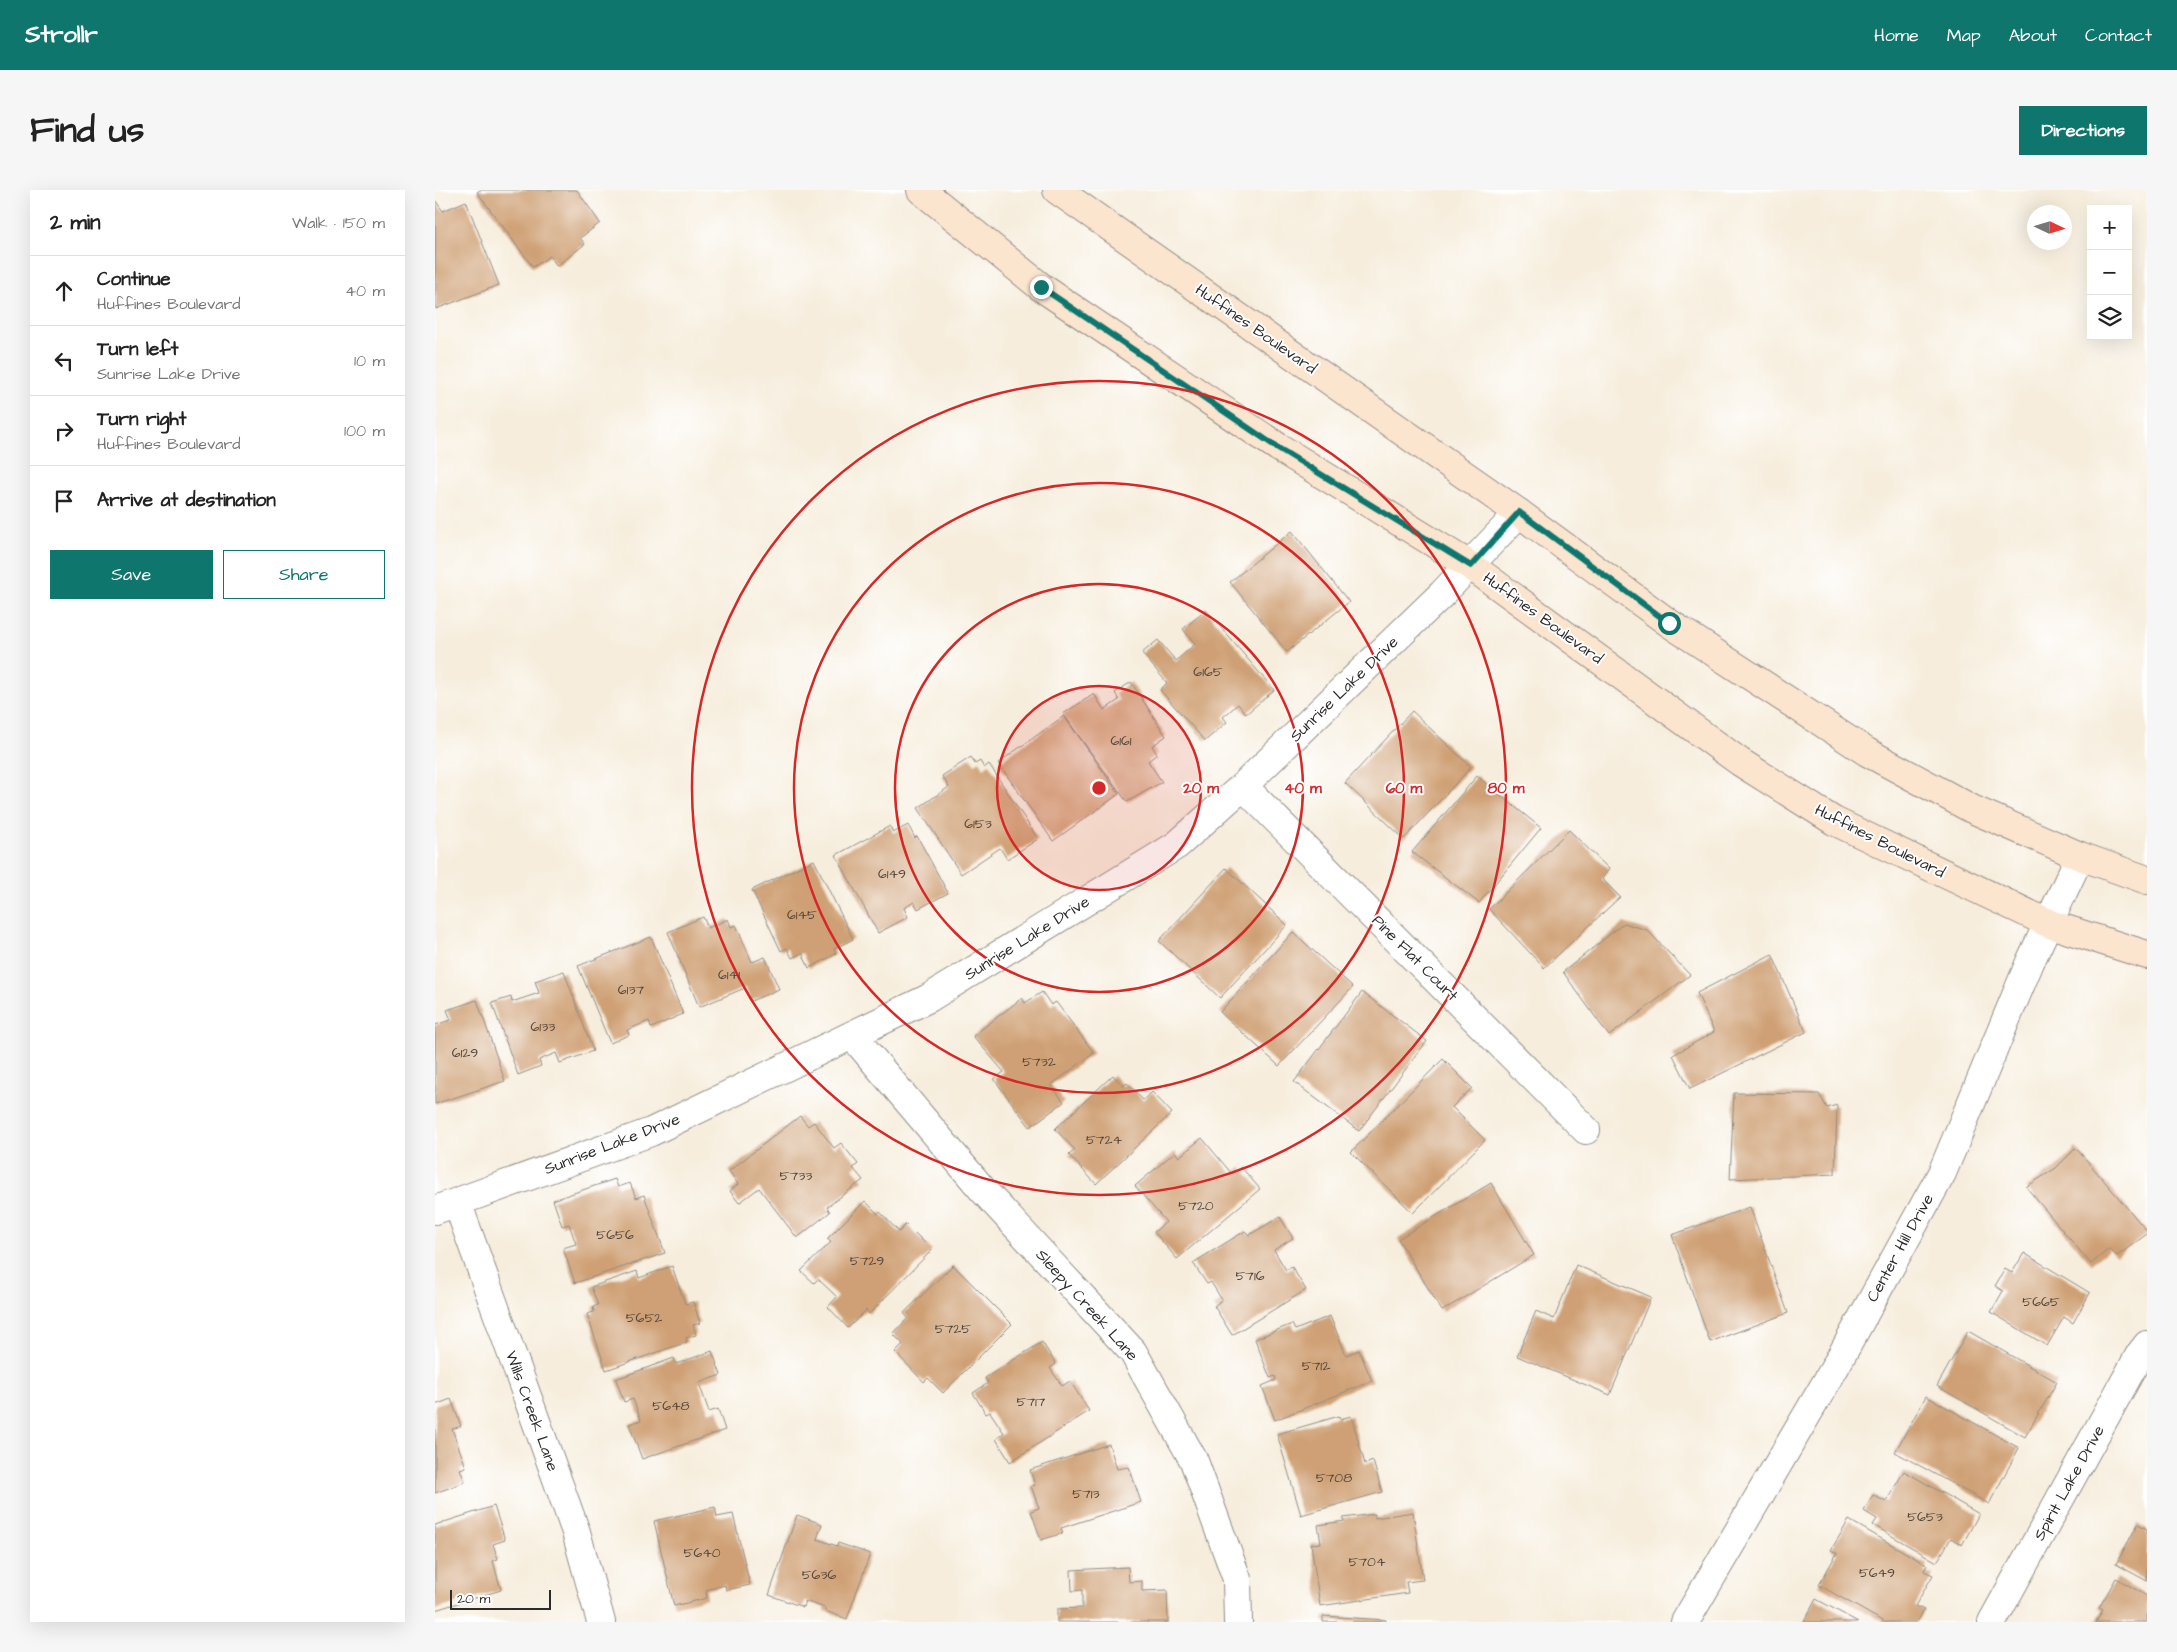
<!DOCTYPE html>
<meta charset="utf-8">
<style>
:root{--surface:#fff;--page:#f6f6f6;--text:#222;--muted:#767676;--line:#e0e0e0;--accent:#0f766e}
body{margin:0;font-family:"Architects Daughter",sans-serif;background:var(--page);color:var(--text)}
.controls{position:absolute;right:15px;top:15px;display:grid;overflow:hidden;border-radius:0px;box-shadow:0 5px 20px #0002}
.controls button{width:45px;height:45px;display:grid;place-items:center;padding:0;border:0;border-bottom:1px solid var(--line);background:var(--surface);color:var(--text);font:25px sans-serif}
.compass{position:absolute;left:1592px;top:15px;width:45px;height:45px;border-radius:50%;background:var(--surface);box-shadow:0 5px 20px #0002;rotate:94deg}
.scale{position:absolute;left:15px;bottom:12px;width:101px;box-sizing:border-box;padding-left:5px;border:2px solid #2b2b2b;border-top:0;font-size:14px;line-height:18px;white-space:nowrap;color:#2b2b2b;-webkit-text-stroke:4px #fff;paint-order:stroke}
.stop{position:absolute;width:15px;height:15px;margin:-11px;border:4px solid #0f766e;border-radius:50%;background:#fff}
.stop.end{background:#0f766e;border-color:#fff;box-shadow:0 1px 5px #0008}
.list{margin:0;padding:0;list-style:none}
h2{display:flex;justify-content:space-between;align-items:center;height:65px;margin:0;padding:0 20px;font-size:21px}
h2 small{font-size:16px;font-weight:400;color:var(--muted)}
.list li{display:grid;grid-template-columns:32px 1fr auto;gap:15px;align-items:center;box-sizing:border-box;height:70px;padding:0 20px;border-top:1px solid var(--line)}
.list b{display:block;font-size:19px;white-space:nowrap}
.list p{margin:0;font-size:16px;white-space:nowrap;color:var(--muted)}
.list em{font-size:16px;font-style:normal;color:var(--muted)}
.actions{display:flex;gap:10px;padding:15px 20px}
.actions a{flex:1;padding:11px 0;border:1px solid var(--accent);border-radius:0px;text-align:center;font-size:18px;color:var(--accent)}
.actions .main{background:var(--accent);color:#fff}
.icon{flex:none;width:28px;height:28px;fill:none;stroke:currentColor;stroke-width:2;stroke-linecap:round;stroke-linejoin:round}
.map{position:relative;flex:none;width:1712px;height:1432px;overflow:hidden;border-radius:0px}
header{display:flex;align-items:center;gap:30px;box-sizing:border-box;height:70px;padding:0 25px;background:var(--accent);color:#fff}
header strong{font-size:24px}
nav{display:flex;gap:28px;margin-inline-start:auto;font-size:18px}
.intro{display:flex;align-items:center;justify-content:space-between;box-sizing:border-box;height:120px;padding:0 30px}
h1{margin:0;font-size:35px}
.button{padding:12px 22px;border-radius:0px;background:var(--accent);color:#fff;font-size:18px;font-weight:700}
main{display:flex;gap:30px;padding:0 30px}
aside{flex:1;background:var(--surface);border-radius:0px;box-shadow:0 5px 20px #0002}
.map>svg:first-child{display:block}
.building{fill:#cfa074}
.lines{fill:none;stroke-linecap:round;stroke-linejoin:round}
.minor-casing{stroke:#908c84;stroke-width:30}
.tertiary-casing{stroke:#908c84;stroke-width:30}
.secondary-casing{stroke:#908c84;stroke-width:30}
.minor{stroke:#fff;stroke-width:28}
.tertiary{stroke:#fff;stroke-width:28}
.secondary{stroke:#fbe5cf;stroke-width:28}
.route{stroke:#0f766e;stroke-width:6}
.ring{fill:none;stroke:#d62828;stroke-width:2.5}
.labels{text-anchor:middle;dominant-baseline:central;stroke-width:4;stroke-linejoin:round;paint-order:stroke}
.number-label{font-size:14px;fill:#54483d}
.street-label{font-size:16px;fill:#2b2b2b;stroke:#fff}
.centre{fill:#d62828;stroke:#fff;stroke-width:2.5}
.ring-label{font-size:15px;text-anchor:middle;font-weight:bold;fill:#d62828;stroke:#fff;stroke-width:4;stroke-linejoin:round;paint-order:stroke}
</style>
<header>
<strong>Strollr</strong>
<nav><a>Home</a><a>Map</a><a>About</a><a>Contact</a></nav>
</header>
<div class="intro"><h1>Find us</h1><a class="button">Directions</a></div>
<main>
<aside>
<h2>2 min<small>Walk · 150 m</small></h2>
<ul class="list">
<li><svg class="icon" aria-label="ahead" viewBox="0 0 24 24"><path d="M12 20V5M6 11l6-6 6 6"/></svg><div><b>Continue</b><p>Huffines Boulevard</p></div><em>40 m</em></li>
<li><svg class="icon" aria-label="left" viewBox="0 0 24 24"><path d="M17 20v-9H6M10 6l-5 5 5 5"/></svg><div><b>Turn left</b><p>Sunrise Lake Drive</p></div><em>10 m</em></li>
<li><svg class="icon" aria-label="right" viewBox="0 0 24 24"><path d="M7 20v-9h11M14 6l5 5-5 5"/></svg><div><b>Turn right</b><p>Huffines Boulevard</p></div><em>100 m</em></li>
<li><svg class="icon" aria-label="arrive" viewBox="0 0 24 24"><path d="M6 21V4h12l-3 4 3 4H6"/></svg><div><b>Arrive at destination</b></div></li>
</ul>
<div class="actions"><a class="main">Save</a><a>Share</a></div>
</aside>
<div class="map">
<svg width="1712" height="1432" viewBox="0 0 1712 1432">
<rect width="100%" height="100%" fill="#fff"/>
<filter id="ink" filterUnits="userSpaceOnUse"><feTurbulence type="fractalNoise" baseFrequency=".02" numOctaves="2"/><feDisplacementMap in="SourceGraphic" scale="10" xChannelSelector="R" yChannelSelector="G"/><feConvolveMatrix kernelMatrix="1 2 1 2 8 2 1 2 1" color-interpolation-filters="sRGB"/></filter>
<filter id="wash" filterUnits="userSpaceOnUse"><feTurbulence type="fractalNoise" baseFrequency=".0096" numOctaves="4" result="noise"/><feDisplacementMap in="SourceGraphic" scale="20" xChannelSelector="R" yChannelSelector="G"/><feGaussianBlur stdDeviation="1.12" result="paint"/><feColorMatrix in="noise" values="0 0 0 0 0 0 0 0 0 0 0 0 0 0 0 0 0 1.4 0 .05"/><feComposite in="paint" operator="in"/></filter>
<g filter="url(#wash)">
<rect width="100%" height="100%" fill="#f6eddc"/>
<g id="blocks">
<path class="building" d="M45,0H142L165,33L145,48L150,54L122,76L115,66L98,77L42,2Z
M0,10L8,21L31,11L64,95L1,119Z
M857,341L914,412L852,462L795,392Z
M771,420L839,500L811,524L803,514L788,527L792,532L770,551L725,500L732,493L707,463L723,450L741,471L760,454L748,439Z
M696,492L731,546L717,556L722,564L713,571L727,592L692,612L628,524L659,504L669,520L684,510L680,503Z
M977,521L1036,577L969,649L910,593Z
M629,526L684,604L618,651L563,573Z
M536,567L540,574L545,571L549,578L554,574L603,649L572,669L565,658L526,684L483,618L514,597L507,586Z
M1042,586L1106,638L1044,713L977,662Z
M473,635L480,648L482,646L513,703L483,719L479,712L469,718L473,727L443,743L401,665L455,636L458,643Z
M1134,640L1174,679L1167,689L1185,707L1109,778L1054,719Z
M379,670L418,749L399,759L401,764L374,778L367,763L357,768L352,758L346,761L317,700Z
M791,678L852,735L785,808L724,751Z
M268,727L273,738L293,729L296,737L301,735L317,772L330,767L344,799L316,811L310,798L264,817L233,742Z
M1189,733L1212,740L1255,785L1174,846L1128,782Z
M858,742L918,797L844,876L785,822Z
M216,747L248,824L216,838L214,831L192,840L194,845L175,853L143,776Z
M1337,764L1371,842L1255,899L1238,865L1279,842L1262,803Z
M129,781L158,861L125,873L121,863L104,870L106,876L83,885L57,813L76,807L77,812L104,803L100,791Z
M607,802L616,815L621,812L659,863L616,895L629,912L595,937L559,889L569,882L538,846L587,808L590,813Z
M927,802L992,851L924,941L859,892Z
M42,810L70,891L0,914V835L16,830L12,820Z
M1008,869L1037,898L1017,917L1050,950L978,1023L916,962Z
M678,885L688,896L692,893L708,910L717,902L737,923L661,994L634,965L640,960L620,939Z
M1299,903L1384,904L1392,918L1402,915L1400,984L1295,989Z
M365,926L373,936L379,932L399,958L406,953L423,974L418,978L428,990L392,1017L395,1022L362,1048L324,998L304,1013L295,1001L303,994L294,981Z
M767,948L797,984L806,977L825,999L742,1069L719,1042L731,1032L700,996L740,962L744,967Z
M1641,958L1712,1041V1044L1682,1066L1674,1059L1656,1074L1591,997L1621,978Z
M180,989L183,997L195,993L201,1008L209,1005L230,1063L140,1093L128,1058L141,1054L134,1034L127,1036L118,1010Z
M1056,993L1099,1065L1007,1121L963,1049Z
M430,1011L443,1024L445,1022L464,1042L471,1034L497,1060L434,1124L431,1120L413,1138L393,1117L402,1107L383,1089L379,1093L366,1081L396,1052L392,1049Z
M1315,1017L1353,1123L1275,1152L1237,1045Z
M845,1027L858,1048L839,1060L851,1080L857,1077L871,1100L797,1145L779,1116L787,1110L776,1092L772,1094L758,1073L810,1041L814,1045Z
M1589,1063L1655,1103L1638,1133L1629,1127L1612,1156L1556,1122L1568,1101L1560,1096L1570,1079L1577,1083Z
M518,1075L577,1134L508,1203L493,1188L489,1192L460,1162L468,1154L458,1144L473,1128L469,1123Z
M1141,1075L1216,1107L1175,1205L1082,1166L1101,1121L1119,1129Z
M237,1076L250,1114L258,1112L265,1133L258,1135L261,1145L251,1148L252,1152L171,1180L152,1124L159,1122L158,1117L163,1115L156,1097L202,1081L204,1088Z
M895,1126L911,1165L924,1160L937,1191L840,1230L827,1196L841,1190L840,1186L835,1188L820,1149L857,1134L860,1140Z
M1533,1141L1622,1192L1590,1247L1502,1196Z
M607,1152L621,1174L615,1178L627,1196L635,1191L654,1221L575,1272L561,1249L569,1243L555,1222L551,1224L538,1203L553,1193L550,1188Z
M277,1161L286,1185L264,1193L274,1222L283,1219L290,1240L207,1269L194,1234L206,1230L198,1209L189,1212L181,1189L239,1168L241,1174Z
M1491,1206L1584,1258L1554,1314L1460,1262Z
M16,1209L26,1236L17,1239L31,1277L25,1279L30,1292L0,1303V1215Z
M904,1226L905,1229L916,1226L930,1274L938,1271L947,1302L866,1325L842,1244Z
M674,1254L682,1279L694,1277L706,1312L626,1338L628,1343L606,1350L596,1321L604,1318L596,1296L600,1295L595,1280Z
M1469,1281L1544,1324L1527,1355L1516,1348L1502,1372L1438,1335L1442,1329L1429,1321L1438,1305L1451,1312Z
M59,1316L70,1350L58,1354L63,1369L58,1371L66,1400L0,1420V1335Z
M280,1317L282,1327L298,1324L315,1395L291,1400L290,1395L271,1400L272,1408L239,1416L219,1331Z
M978,1322L988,1390L971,1392L973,1403L885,1416L876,1354L886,1353L883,1335L909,1331L908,1328L940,1324V1328Z
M362,1325L387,1334L382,1349L402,1356L403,1353L435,1364L412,1429L390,1421V1418L370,1411L368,1417L334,1405Z
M1414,1330L1492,1375L1489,1381L1498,1385L1480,1416L1489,1420L1482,1432H1449L1384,1395L1402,1363L1396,1360Z
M1703,1334L1712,1339V1391L1681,1374Z
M693,1377L694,1392L707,1391V1401L732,1400L733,1432H622V1419L647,1418V1400L637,1401L636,1380Z
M1681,1388L1712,1406V1432H1661L1668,1420L1664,1418Z
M1381,1409L1423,1432H1369Z
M888,1426L951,1430V1432H888Z"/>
</g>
</g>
<g filter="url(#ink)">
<use href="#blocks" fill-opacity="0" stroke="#908c84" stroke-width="1"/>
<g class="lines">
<defs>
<path id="minor" d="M808,596L1151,940
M417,845L547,999L698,1162L759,1271L802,1389L803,1432
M22,1012L141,1342L166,1432
M0,1020L216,942L494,808L742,655L808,596L1008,403L1084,323
M1557,1432L1705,1164L1712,1155"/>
<path id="tertiary" d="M1250,1432L1399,1179L1507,983L1595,772L1645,666"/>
<path id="secondary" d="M486,0L606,97L843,257L1036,376L1305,572L1399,631L1615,734L1712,765
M622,0L1084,323L1234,433L1432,562L1537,619L1645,666L1712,690"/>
</defs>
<use href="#minor" class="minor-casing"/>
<use href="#tertiary" class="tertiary-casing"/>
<use href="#secondary" class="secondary-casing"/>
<use href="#minor" class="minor"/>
<use href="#tertiary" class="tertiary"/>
<use href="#secondary" class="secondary"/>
</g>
</g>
<g class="lines" filter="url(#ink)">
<path class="route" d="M606,97L843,258L1036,376L1084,322L1234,433"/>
</g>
<circle cx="664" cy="598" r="102" fill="#d62828" fill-opacity=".12"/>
<g class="ring">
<circle cx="664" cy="598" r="102"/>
<circle cx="664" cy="598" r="204"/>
<circle cx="664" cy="598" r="305"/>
<circle cx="664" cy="598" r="407"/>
</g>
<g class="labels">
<g class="number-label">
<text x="773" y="482">6165</text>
<text x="686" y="551">6161</text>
<text x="543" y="634">6153</text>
<text x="457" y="684">6149</text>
<text x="367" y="725">6145</text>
<text x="294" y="785">6141</text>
<text x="196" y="800">6137</text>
<text x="108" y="837">6133</text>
<text x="30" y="863">6129</text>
<text x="604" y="872">5732</text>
<text x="669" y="950">5724</text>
<text x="361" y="986">5733</text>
<text x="761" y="1016">5720</text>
<text x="180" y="1045">5656</text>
<text x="432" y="1071">5729</text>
<text x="815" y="1086">5716</text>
<text x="1606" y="1112">5665</text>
<text x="209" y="1128">5652</text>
<text x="518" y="1139">5725</text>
<text x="881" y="1176">5712</text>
<text x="596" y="1212">5717</text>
<text x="236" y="1216">5648</text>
<text x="899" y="1288">5708</text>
<text x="651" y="1304">5713</text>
<text x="1490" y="1327">5653</text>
<text x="267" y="1363">5640</text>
<text x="932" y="1372">5704</text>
<text x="1442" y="1383">5649</text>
<text x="384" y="1385">5636</text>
</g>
<g class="street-label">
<text transform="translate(821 139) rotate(35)">Huffines Boulevard</text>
<text transform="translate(1108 428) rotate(36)">Huffines Boulevard</text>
<text transform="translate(909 499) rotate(-44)">Sunrise Lake Drive</text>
<text transform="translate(1445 651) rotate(27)">Huffines Boulevard</text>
<text transform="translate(592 748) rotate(-32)">Sunrise Lake Drive</text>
<text transform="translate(980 768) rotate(45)">Pine Flat Court</text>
<text transform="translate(177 954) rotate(-21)">Sunrise Lake Drive</text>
<text transform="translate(1465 1058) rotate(-61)">Center Hill Drive</text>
<text transform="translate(652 1115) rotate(48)">Sleepy Creek Lane</text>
<text transform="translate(97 1221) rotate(70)">Wills Creek Lane</text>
<text transform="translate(1634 1293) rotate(-61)">Spirit Lake Drive</text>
</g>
</g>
<circle cx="664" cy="598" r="8" class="centre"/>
<g class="ring-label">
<text x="766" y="603">20 m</text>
<text x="868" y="603">40 m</text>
<text x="969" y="603">60 m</text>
<text x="1071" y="603">80 m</text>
</g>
</svg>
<div class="controls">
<button>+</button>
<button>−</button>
<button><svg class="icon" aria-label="layers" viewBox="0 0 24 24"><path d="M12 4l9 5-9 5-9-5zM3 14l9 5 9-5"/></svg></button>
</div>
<svg class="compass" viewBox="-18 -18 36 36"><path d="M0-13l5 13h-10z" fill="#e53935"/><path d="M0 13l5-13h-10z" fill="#767676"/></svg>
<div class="scale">20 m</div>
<div class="stop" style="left:1234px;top:433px"></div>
<div class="stop end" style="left:606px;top:97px"></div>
</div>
</main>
